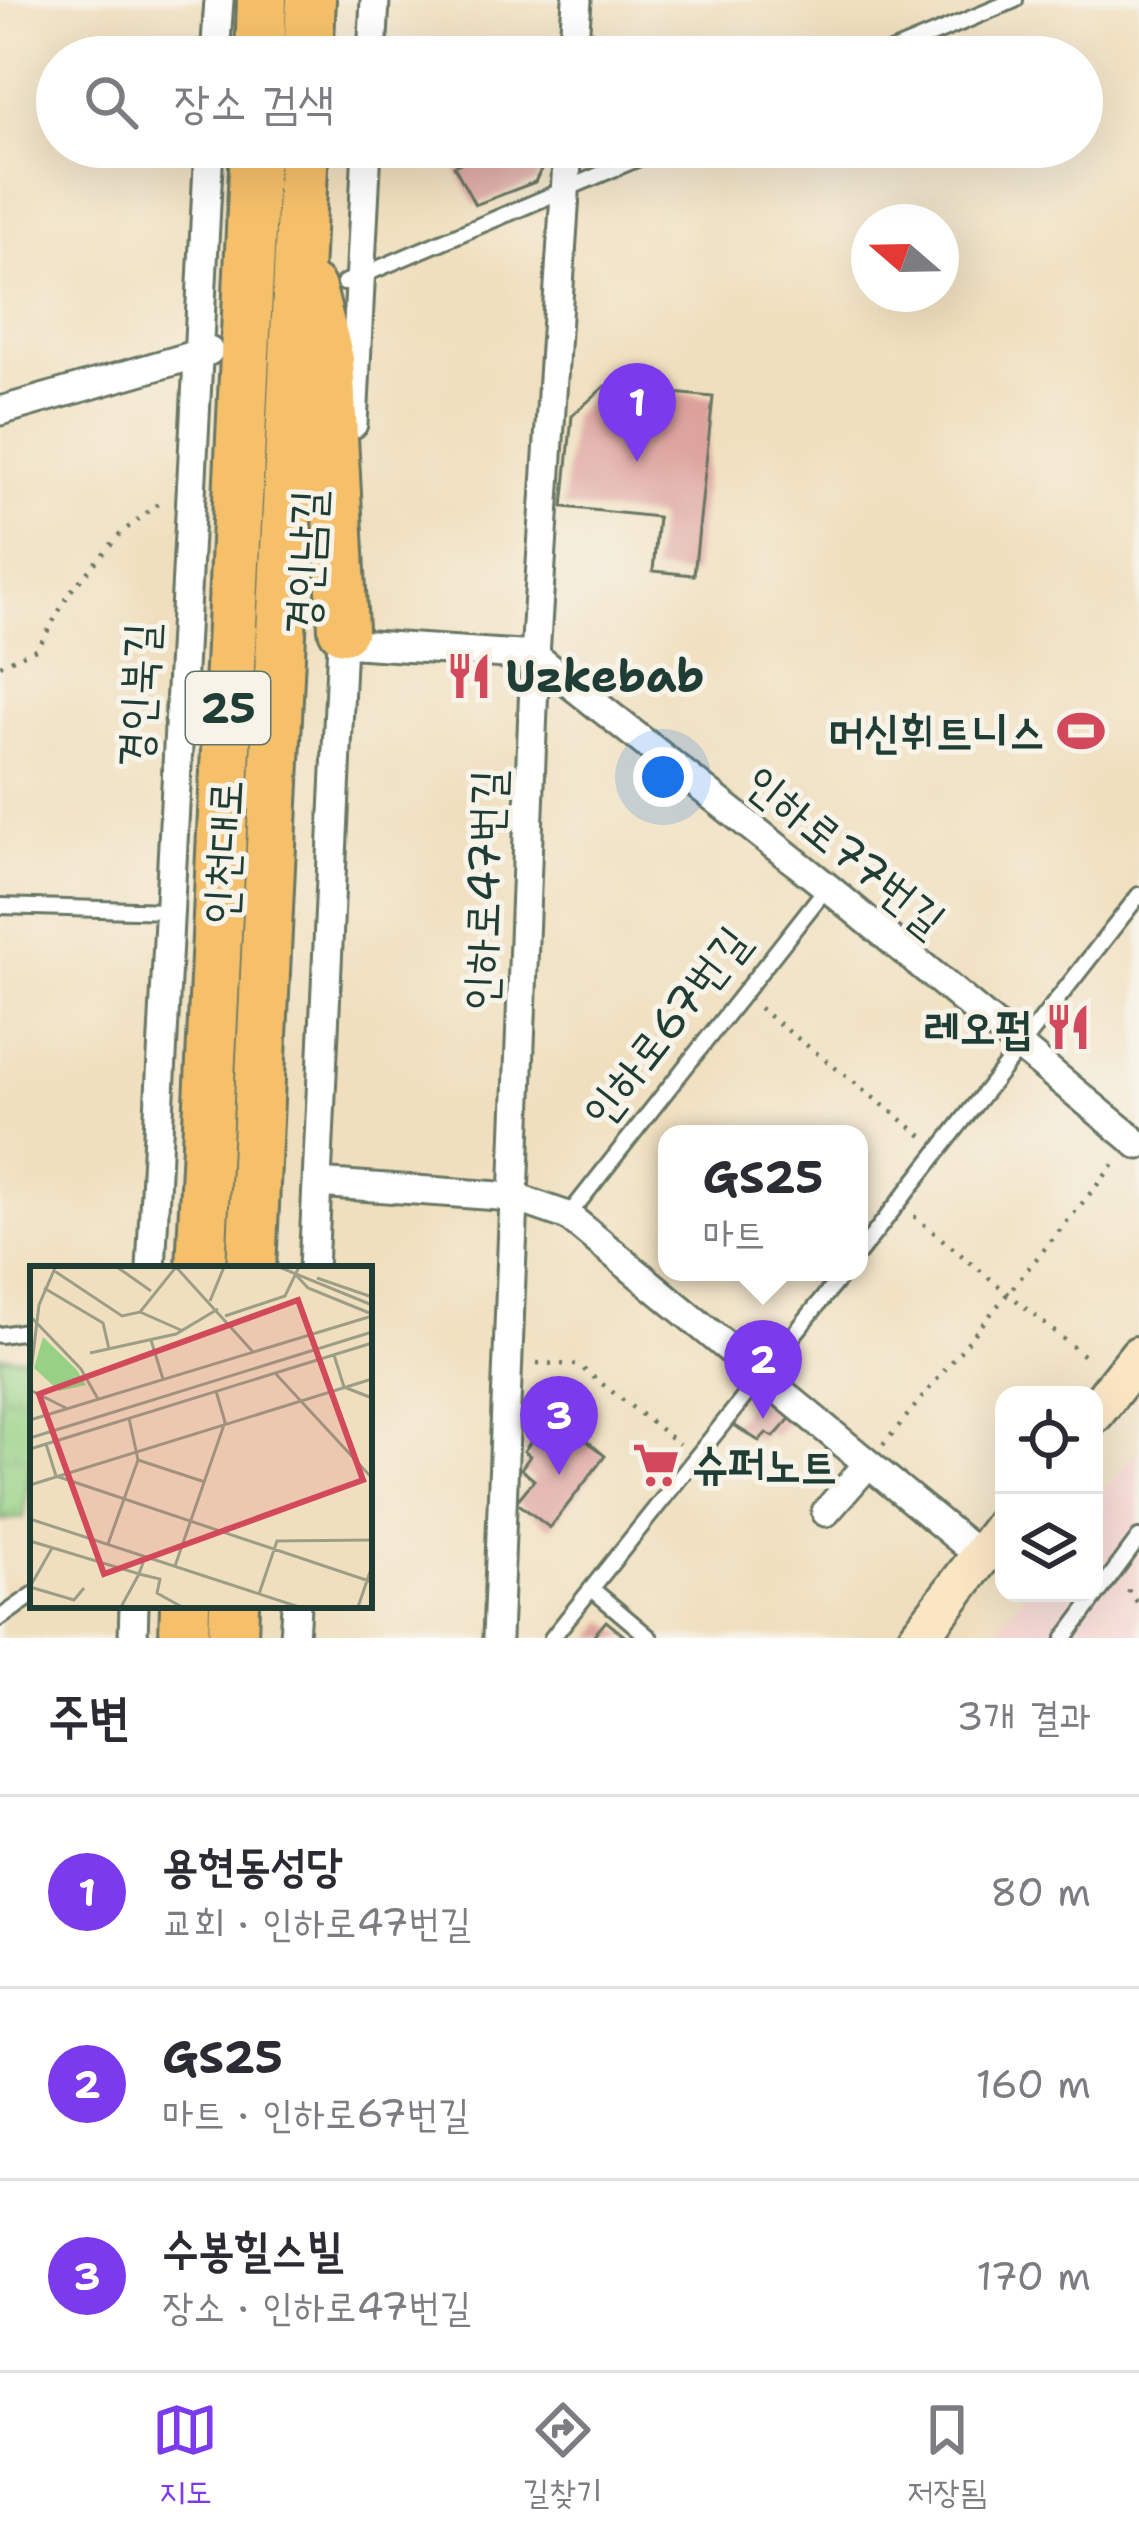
<!DOCTYPE html>
<html lang="ko">
<meta charset="utf-8">
<style>
:root{--surface:#fff;--page:#f2f2f3;--text:#2b2b33;--muted:#7c7c81;--line:#e1e1e2;--accent:#7c3aed}
body{margin:0;font-family:"Shantell Sans","Poor Story",sans-serif;background:var(--page);color:var(--text)}
.controls{position:absolute;right:36px;bottom:36px;display:grid;overflow:hidden;border-radius:24px;box-shadow:0 12px 48px #0002}
.controls button{width:108px;height:108px;display:grid;place-items:center;padding:0;border:0;border-bottom:3px solid var(--line);background:var(--surface);color:var(--text);font:60px sans-serif}
.compass{position:absolute;left:851px;top:204px;width:108px;height:108px;border-radius:50%;background:var(--surface);box-shadow:0 12px 48px #0002;rotate:290deg}
.you{position:absolute;left:663px;top:777px;width:42px;height:42px;margin:-30px;border:9px solid #fff;border-radius:50%;background:#1a73e8;box-shadow:0 0 0 18px #1a73e833}
.badge{display:grid;place-items:center;width:78px;height:78px;border-radius:50%;background:var(--accent);color:#fff;font-size:39px;font-weight:700}
.pin{position:absolute;translate:-50% -99px;filter:drop-shadow(0 3px 6px #0008)}
.pin::after{content:'';position:absolute;top:63px;width:42px;height:36px;background:inherit;clip-path:polygon(0 0,100% 0,50% 100%)}
.popup{position:absolute;left:658px;top:1125px;width:210px;height:156px;box-sizing:border-box;display:grid;place-content:center;border-radius:24px;background:var(--surface);filter:drop-shadow(0 3px 9px #0005);font-size:39px;white-space:nowrap;color:var(--muted)}
.popup b{font-size:45px;color:var(--text)}
.popup::after{content:'';position:absolute;left:50%;top:100%;margin-left:-24px;border:24px solid transparent;border-top-color:var(--surface)}
.list{margin:0;padding:0;list-style:none}
h2{display:flex;justify-content:space-between;align-items:center;height:156px;margin:0;padding:0 48px;font-size:51px}
h2 small{font-size:39px;font-weight:400;color:var(--muted)}
.list li{display:grid;grid-template-columns:78px 1fr auto;gap:36px;align-items:center;box-sizing:border-box;height:192px;padding:0 48px;border-top:3px solid var(--line)}
.list b{display:block;font-size:45px;white-space:nowrap}
.list p{margin:0;font-size:39px;white-space:nowrap;color:var(--muted)}
.list em{font-size:39px;font-style:normal;color:var(--muted)}
.icon{flex:none;width:66px;height:66px;fill:none;stroke:currentColor;stroke-width:2;stroke-linecap:round;stroke-linejoin:round}
.map{position:relative;flex:none;width:1139px;height:1638px;overflow:hidden}
.search{position:absolute;background:var(--surface);box-shadow:0 12px 48px #0002;left:36px;right:36px;top:36px;height:132px;display:flex;align-items:center;gap:30px;box-sizing:border-box;padding:0 42px;border-radius:66px;color:var(--muted);font-size:45px}
.sheet{height:732px;background:var(--surface)}
nav{display:flex;justify-content:space-around;align-items:center;box-sizing:border-box;height:168px;border-top:3px solid var(--line);background:var(--surface);font-size:33px;color:var(--muted)}
nav a{display:grid;justify-items:center;gap:6px}
nav .on{color:var(--accent)}
.map>svg:first-child{display:block}
.built{fill:#f7d0cf}
.park{fill:url(#park-tufts);stroke:#5a875c;stroke-width:3}
.building{fill:#dda19c}
.lines{fill:none;stroke-linecap:round;stroke-linejoin:round}
.service-casing{stroke:#687664;stroke-width:20}
.minor-casing{stroke:#687664;stroke-width:33}
.secondary-casing{stroke:#687664;stroke-width:45}
.trunk-casing{stroke:#687664;stroke-width:54}
.path{stroke:#687664;stroke-width:4.5;stroke-dasharray:3 9;stroke-linecap:butt}
.service{stroke:#fff;stroke-width:14}
.minor{stroke:#fff;stroke-width:27}
.secondary{stroke:#fbe6c4;stroke-width:39}
.trunk{stroke:#f6c06b;stroke-width:48}
.labels{text-anchor:middle;dominant-baseline:central;stroke-width:10;stroke-linejoin:round;paint-order:stroke}
.shield{fill:#f7f3e8;stroke:#60746a;stroke-width:3}
.shield-label{font-size:42px;font-weight:bold;fill:#1f3d34}
.street-label{font-size:45px;fill:#1f3d34;stroke:#f7f3e8}
.poi-label{font-size:45px;font-weight:bold;fill:#1f3d34;stroke:#f7f3e8;text-anchor:start}
.inset-road{fill:none;stroke:#9c9e87;stroke-width:3}
.view{fill:#d1495b;fill-opacity:0.15;stroke:#d1495b;stroke-width:6}
.inset-edge{fill:none;stroke:#1f3d34;stroke-width:6}
</style>
<div class="map">
<svg width="1139" height="1638" viewBox="0 0 1139 1638">
<defs>
<pattern id="park-tufts" width="24" height="20" patternUnits="userSpaceOnUse" patternTransform="scale(3)"><rect width="24" height="20" fill="#96d185"/><path d="M3 7l-1-3M5 7V3M7 7l1-3M15 17l-1-3M17 17v-4M19 17l1-3" fill="none" stroke="#7aab6e"/></pattern>
</defs>
<rect width="100%" height="100%" fill="#f7f3e8"/>
<filter id="ink" filterUnits="userSpaceOnUse"><feTurbulence type="fractalNoise" baseFrequency=".00833" numOctaves="2"/><feDisplacementMap in="SourceGraphic" scale="24" xChannelSelector="R" yChannelSelector="G"/><feConvolveMatrix kernelMatrix="1 2 1 2 8 2 1 2 1" color-interpolation-filters="sRGB"/></filter>
<filter id="wash" filterUnits="userSpaceOnUse"><feTurbulence type="fractalNoise" baseFrequency=".004" numOctaves="4" result="noise"/><feDisplacementMap in="SourceGraphic" scale="48" xChannelSelector="R" yChannelSelector="G"/><feGaussianBlur stdDeviation="2.7" result="paint"/><feColorMatrix in="noise" values="0 0 0 0 0 0 0 0 0 0 0 0 0 0 0 0 0 1.4 0 .05"/><feComposite in="paint" operator="in"/></filter>
<g filter="url(#wash)">
<rect width="100%" height="100%" fill="#f0dfbe"/>
<path class="built" d="M1139,1447V1638H990L1025,1593H1094V1504Z"/>
<path class="park" d="M0,1356L33,1357V1450L23,1518L0,1520Z"/>
<g id="blocks">
<path class="building" d="M497,147H552L535,182L475,205L454,166Z
M605,386L713,397L694,575L653,571L658,517L563,507L572,416Z
M776,1399L794,1414L774,1437L766,1433L759,1441L732,1424L749,1402Z
M553,1412L605,1456L550,1528L516,1502L534,1480L521,1469L530,1456L524,1451Z
M606,1621L627,1638H592Z"/>
</g>
</g>
<g filter="url(#ink)">
<use href="#blocks" fill-opacity="0" stroke="#687664" stroke-width="3"/>
<g class="lines">
<defs>
<path id="service" d="M879,57L1015,0
M344,283L665,147
M0,906L168,911
M568,1216L827,887
M859,1253L1139,895
M0,1335L33,1330
M592,1589L650,1638
M0,1618L33,1595
M552,1638L844,1272
M1065,1638L1139,1538"/>
<path id="minor" d="M215,57L219,0
M372,57L375,0
M573,57L577,0
M0,411L209,351
M353,424L367,147
M342,643L535,656L827,887L1139,1145
M317,1183L513,1197L568,1216L980,1556
M151,1269L209,147
M313,1269L343,619
M826,1512L868,1464
M133,1638L134,1605
M294,1638L296,1605
M497,1638L535,656L568,147"/>
<path id="secondary" d="M1094,1413L1139,1356
M918,1638L1004,1526"/>
<path id="trunk" d="M260,57L262,0
M308,57L311,0
M311,289L329,360L343,629
M201,1269L255,147
M251,1269L304,147
M184,1638L185,1605
M233,1638L234,1605"/>
</defs>
<use href="#service" class="service-casing"/>
<use href="#minor" class="minor-casing"/>
<use href="#secondary" class="secondary-casing"/>
<use href="#trunk" class="trunk-casing"/>
<path class="path" d="M0,665L38,648L70,592L120,534L164,499
M759,1008L925,1138
M914,1216L1090,1361
M537,1363L578,1365L679,1444
M883,1445L1116,1162
M1128,1590L1139,1605"/>
<use href="#service" class="service"/>
<use href="#minor" class="minor"/>
<use href="#secondary" class="secondary"/>
<use href="#trunk" class="trunk"/>
</g>
</g>
<defs>
<symbol id="restaurant-bare" viewBox="-9 -9 18 18"><path d="M-5-6h1v4h1v-4h1v4h1v-4h1v5L-1.5 .5V6h-2V.5L-5-1ZM5-6V6H3V1.5H1.5Q1.5-4 5-6Z" fill="#d1495b" stroke="#f7f3e8" stroke-width="2.5" paint-order="stroke"/></symbol>
<symbol id="stadium-bare" viewBox="-9 -9 18 18"><path d="M0-5a6.5 5 0 1 0 0 10a6.5 5 0 1 0 0-10ZM-3.5-1.8h7v3.6h-7Z" fill="#d1495b" stroke="#f7f3e8" stroke-width="2.5" paint-order="stroke"/></symbol>
<symbol id="supermarket-bare" viewBox="-9 -9 18 18"><path d="M-6-5.5h2.5l.6 2H6L4.5 2H-2.5L-4.4-4H-6ZM-1.5 3.2a1.3 1.3 0 1 0 .1 0ZM3 3.2a1.3 1.3 0 1 0 .1 0Z" fill="#d1495b" stroke="#f7f3e8" stroke-width="2.5" paint-order="stroke"/></symbol>
</defs>
<g fill-rule="evenodd">
<use href="#restaurant-bare" x="436" y="643" width="66" height="66"/>
<use href="#stadium-bare" x="1048" y="698" width="66" height="66"/>
<use href="#restaurant-bare" x="1035" y="994" width="66" height="66"/>
<use href="#supermarket-bare" x="623" y="1432" width="66" height="66"/>
</g>
<g class="labels">
<rect class="shield" x="186" y="672" width="84" height="72" rx="9"/>
<g class="shield-label">
<text x="228" y="708">25</text>
</g>
<g class="street-label">
<text transform="translate(304 562) rotate(-87)">경인남길</text>
<text transform="translate(137 695) rotate(-87)">경인북길</text>
<text transform="translate(846 850) rotate(39)">인하로77번길</text>
<text transform="translate(222 852) rotate(-87)">인천대로</text>
<text transform="translate(483 890) rotate(-88)">인하로47번길</text>
<text transform="translate(665 1026) rotate(-52)">인하로67번길</text>
</g>
<g class="poi-label">
<text x="505" y="676">Uzkebab</text>
<text x="1045" y="731" text-anchor="end">머신휘트니스</text>
<text x="1032" y="1027" text-anchor="end">레오펍</text>
<text x="692" y="1465">슈퍼노트</text>
</g>
</g>
<g transform="translate(30 1266)">
<rect width="342" height="342" fill="#f0dfbe"/>
<path d="M13,71L47,104L56,119L29,125L4,102Z" fill="#96d185"/>
<path class="inset-road" d="M87,1L121,25M146,1L224,87M249,1L342,39M23,4L92,50L110,46L153,65M266,9L278,22L342,48M287,12L342,31M14,22L73,57L79,83M180,35L194,1M110,46L146,1M0,50L51,103L68,133M195,50L255,30L269,1M121,74L133,113M60,87L146,68L188,43M304,89L314,121L342,132M245,107L342,212M0,114L9,39L25,2M0,124L36,142M0,154L342,50M0,172L342,66M16,178L26,210L342,316M0,183L342,77M108,194L175,216M0,219L342,113M0,253L269,341M0,275L109,308L115,291M78,278L108,194L99,152M145,300L195,156L186,125M0,321L44,334L54,322M0,321L22,282M229,328L247,275L342,274M91,341L109,308L130,313L127,327L152,341M328,341L342,300"/>
<path class="view" d="M268,34L333,214L74,308L9,128Z"/>
<rect width="342" height="342" class="inset-edge"/>
</g>
</svg>
<div class="controls">
<button><svg class="icon" aria-label="locate" viewBox="0 0 24 24"><circle cx="12" cy="12" r="6"/><path d="M12 2v4M12 18v4M2 12h4M18 12h4"/></svg></button>
<button><svg class="icon" aria-label="layers" viewBox="0 0 24 24"><path d="M12 4l9 5-9 5-9-5zM3 14l9 5 9-5"/></svg></button>
</div>
<svg class="compass" viewBox="-18 -18 36 36"><path d="M0-13l5 13h-10z" fill="#e53935"/><path d="M0 13l5-13h-10z" fill="#7c7c81"/></svg>
<div class="you"></div>
<div class="pin badge" style="left:637px;top:462px">1</div>
<div class="pin badge" style="left:763px;top:1419px">2</div>
<div class="popup"><b>GS25</b>마트</div>
<div class="pin badge" style="left:559px;top:1475px">3</div>
<div class="search"><svg class="icon" aria-label="search" viewBox="0 0 24 24"><circle cx="10" cy="10" r="6"/><path d="M15 15l6 6"/></svg>장소 검색</div>
</div>
<section class="sheet">
<h2>주변<small>3개 결과</small></h2>
<ul class="list">
<li><span class="badge">1</span><div><b>용현동성당</b><p>교회 · 인하로47번길</p></div><em>80 m</em></li>
<li><span class="badge">2</span><div><b>GS25</b><p>마트 · 인하로67번길</p></div><em>160 m</em></li>
<li><span class="badge">3</span><div><b>수봉힐스빌</b><p>장소 · 인하로47번길</p></div><em>170 m</em></li>
</ul>
</section>
<nav>
<a class="on"><svg class="icon" aria-label="map" viewBox="0 0 24 24"><path d="M3 6l6-2 6 2 6-2v14l-6 2-6-2-6 2zM9 4v14M15 6v14"/></svg>지도</a>
<a><svg class="icon" aria-label="directions" viewBox="0 0 24 24"><path d="M12 3l9 9-9 9-9-9zM9 14v-3h6M13 9l2 2-2 2"/></svg>길찾기</a>
<a><svg class="icon" aria-label="saved" viewBox="0 0 24 24"><path d="M7 4h10v16l-5-4-5 4z"/></svg>저장됨</a>
</nav>
